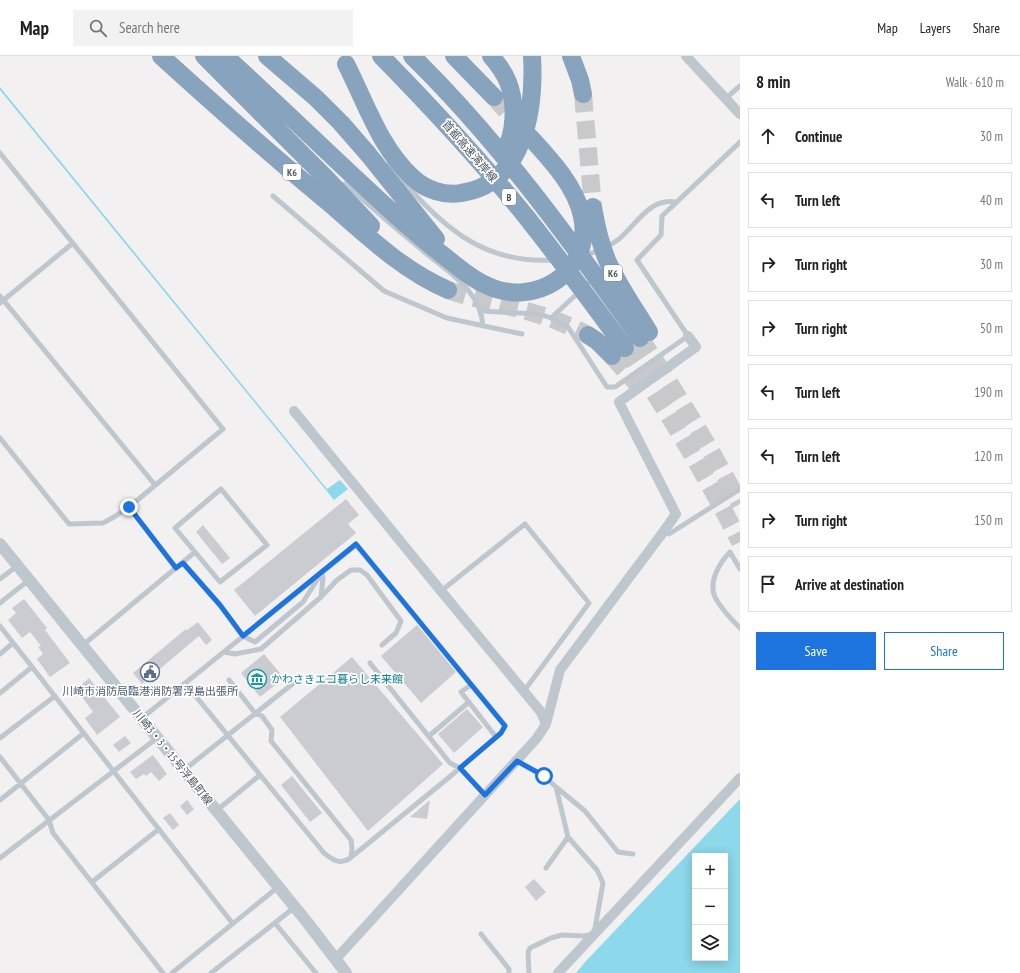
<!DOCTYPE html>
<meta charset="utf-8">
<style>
:root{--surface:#fff;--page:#f2f2f2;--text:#222;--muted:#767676;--line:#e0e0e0;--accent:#1d74df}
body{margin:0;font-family:"PT Sans Narrow","Noto Sans JP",sans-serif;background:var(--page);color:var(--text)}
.controls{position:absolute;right:12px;bottom:12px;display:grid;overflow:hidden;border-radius:0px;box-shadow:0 2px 10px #0003}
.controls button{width:36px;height:36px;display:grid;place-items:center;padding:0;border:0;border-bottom:1px solid var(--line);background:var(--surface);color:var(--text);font:20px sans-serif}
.stop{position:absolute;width:12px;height:12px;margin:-9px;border:3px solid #1d74df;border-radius:50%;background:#fff}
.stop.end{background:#1d74df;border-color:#fff;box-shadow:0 1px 4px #0008}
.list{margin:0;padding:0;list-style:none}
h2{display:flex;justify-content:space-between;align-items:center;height:52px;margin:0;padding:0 16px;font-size:17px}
h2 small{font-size:13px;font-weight:400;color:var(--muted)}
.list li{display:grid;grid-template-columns:26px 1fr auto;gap:12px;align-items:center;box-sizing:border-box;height:56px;margin:0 8px 8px;padding:0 8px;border:1px solid var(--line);border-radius:0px}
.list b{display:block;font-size:15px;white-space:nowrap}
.list em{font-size:13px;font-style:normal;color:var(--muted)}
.actions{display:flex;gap:8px;padding:12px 16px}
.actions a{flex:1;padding:9px 0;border:1px solid var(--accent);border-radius:0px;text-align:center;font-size:14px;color:var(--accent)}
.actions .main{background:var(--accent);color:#fff}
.icon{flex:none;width:22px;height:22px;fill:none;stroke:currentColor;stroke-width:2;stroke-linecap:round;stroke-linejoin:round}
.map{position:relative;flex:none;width:740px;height:917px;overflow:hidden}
header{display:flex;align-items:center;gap:24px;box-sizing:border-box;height:56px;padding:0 20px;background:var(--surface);border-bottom:1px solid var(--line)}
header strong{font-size:19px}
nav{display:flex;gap:22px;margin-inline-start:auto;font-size:14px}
.search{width:280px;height:36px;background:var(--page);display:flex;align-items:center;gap:10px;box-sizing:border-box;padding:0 14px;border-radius:0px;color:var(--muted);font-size:15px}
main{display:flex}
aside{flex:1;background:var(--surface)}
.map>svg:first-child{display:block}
.water{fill:#8dd8ea;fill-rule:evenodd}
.building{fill:#caccd2}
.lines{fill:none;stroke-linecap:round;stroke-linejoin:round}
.motorway-tunnel{stroke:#c8c9cb;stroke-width:18;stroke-dasharray:18 9;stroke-linecap:butt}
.service{stroke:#bec7ce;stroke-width:5}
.minor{stroke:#bec7ce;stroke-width:10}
.tertiary{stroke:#bec7ce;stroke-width:12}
.motorway{stroke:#88a3bd;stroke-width:18}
.route{stroke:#1d74df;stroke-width:5}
.labels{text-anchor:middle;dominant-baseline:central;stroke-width:3.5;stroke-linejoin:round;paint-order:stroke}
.shield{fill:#fff;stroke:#7f878e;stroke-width:1}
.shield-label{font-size:10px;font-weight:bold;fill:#48535d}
.street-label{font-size:11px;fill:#48535d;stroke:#fff}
.culture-label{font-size:11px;fill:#0d838f;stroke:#fff;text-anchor:start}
.service-label{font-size:11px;fill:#4e5e75;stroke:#fff}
</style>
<header>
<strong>Map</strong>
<div class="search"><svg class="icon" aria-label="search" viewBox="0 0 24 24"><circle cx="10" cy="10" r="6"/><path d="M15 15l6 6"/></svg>Search here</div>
<nav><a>Map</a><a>Layers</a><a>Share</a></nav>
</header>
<main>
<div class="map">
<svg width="740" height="917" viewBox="0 0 740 917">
<rect width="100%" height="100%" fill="#f2f0f0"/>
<path class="water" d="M0,31L327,433L340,424L348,433L334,444L0,34Z
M740,743V917H576L586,905ZM695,800H725V902H695Z"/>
<path class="building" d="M346,443L359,459L348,468L356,477L255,560L234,534Z
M203,469L230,502L222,508L196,476Z
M24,543L47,572L45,574L70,607L50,621L37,603L43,598L38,591L41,590L30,576L22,582L8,564L16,557L12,552Z
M198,566L212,584L206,589L199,580L142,628L133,617L186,573L187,574Z
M417,569L456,616L421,647L381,600Z
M264,598L284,622L260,641L241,617Z
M352,601L443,708L368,775L280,661Z
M89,622L120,661L97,679L85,662L93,656L76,633Z
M467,653L483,671L454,697L438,678Z
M125,680L131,687L119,696L113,689Z
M153,699L167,718L159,725L151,716L146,720L144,718L136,723L130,716Z
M292,720L322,757L310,766L281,729Z
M187,744L194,753L187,759L180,750Z
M430,744L427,763L410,761Z
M170,757L179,769L173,774L163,762Z
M534,823L546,836L536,845L525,831Z"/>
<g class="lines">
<path class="motorway-tunnel" d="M583,38L593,151
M494,41L520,70
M448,234C479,245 509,249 540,259C557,264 572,271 588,279
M640,282C676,336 710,391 740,448
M625,292C667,354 706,419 740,486
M612,300L638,329"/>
<path class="service" d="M726,42L740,30
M0,97L223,373L129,451L114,461L103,467L69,468L0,382
M388,109C436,162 475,209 554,204
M345,128C371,151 396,173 422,194C437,207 456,219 468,234C477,245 482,256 483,270
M273,140L384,235L447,262L522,278
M585,199C596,196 610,190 619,183C636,169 650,141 676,146
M0,240L155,429
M0,247L73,187
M481,255L539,258L551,262L568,271L607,331H615L688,280L637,204L661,179L662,160L740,86
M551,262L594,222
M221,433L267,489L220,526L175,472Z
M129,451L176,512
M664,475L669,478L740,433
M183,507L220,549L243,580L255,586L303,546L319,521
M740,513L730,496C720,506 708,526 715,541C721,553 731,563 740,572
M0,523L17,510
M441,535L525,468L589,547L524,635
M321,541L323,522L322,516
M0,547L29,524
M0,570L233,868
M83,589L195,496
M224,596L235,598L261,593L321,541L337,524L351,514H360L367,519L401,565L396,577L382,589
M0,598L13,587
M370,607L450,707L460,712L485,739
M229,624L255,657L262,660L272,674L271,685L351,784L352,793L351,800
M471,629L461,636L496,681
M0,637L32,611
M142,662L356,489L505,669L501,677L447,723L349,803C339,809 332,803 324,797L185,627
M429,680L469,646
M0,682L55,640
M0,701L49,764L53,777L163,917
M517,705L544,720L556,731L568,781L597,814L603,827L594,878L584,880L562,879L551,882L530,892L528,896L529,917
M184,714L295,626
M556,731L585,755L618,796L633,798
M0,744L84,677
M216,755L260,719
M0,802L157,682
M546,812L568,781
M92,826L159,773
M275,867L316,917
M481,878L509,913V917
M172,917L278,831
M211,917L295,851"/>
<path class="minor" d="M686,0L740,58
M294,355L441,535L541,656L546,668L537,682L335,904
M546,668L560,614L664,475L676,458L619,346L696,291L688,280
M558,917L740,722"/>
<path class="tertiary" d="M0,488L307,866L346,917"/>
<path class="motorway" d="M161,0C216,50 271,99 328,146C366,179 402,214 448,234
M204,0L325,121L371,170
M225,0C281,51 335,104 391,155C411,173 432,191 453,207C463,215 474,224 486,229C534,253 594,216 582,160C575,129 550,103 529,80
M267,0L316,42L341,67L368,98L436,183
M381,0C432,52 482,106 528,163C561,205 593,248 625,292
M412,0C499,85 570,184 640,282
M454,0L494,41
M491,0C498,8 504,16 508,26C516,47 516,76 504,96
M571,0L580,24L583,38
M346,8C366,47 380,92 413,122C426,134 445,140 461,137C525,128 535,52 532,0
M593,151C596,169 600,187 607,204C618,229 635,253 649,276
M588,279L597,285L612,300"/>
</g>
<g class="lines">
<path class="route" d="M129,451L176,512L183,507L220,549L243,580L356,488L505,670L501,677L460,712L485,739L517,705L544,720"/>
</g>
<defs>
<symbol id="civic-ring" viewBox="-11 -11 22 22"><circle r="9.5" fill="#fff" stroke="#5c6f8a" stroke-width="1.5"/><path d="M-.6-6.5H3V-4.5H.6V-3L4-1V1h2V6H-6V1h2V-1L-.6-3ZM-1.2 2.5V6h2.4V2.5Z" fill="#5c6f8a"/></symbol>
<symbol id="museum-ring" viewBox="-11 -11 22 22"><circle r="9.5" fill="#fff" stroke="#0f9aa8" stroke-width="1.5"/><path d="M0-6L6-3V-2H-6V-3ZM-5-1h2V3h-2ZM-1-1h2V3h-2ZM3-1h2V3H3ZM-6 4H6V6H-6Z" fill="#0f9aa8"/></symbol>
</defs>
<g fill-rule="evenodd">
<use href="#civic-ring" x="139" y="605" width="22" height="22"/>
<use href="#museum-ring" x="246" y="612" width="22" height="22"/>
</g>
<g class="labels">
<g class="shield">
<rect x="283" y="108" width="18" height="16" rx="3"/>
<rect x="502" y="133" width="14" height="16" rx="3"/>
<rect x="604" y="209" width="18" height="16" rx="3"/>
</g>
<g class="shield-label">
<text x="292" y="116">K6</text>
<text x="509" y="141">B</text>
<text x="613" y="217">K6</text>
</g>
<g class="street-label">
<text transform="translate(470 95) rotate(49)">首都高速湾岸線</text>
<text transform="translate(173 701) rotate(51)">川崎3・3・15号浮島町線</text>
</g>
<g class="culture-label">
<text x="271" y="623">かわさきエコ暮らし未来館</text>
</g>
<g class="service-label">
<text x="150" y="635">川崎市消防局臨港消防署浮島出張所</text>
</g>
</g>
</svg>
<div class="controls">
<button>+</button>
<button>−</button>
<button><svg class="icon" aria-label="layers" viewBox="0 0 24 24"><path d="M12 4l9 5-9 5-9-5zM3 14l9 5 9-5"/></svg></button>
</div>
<div class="stop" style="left:544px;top:720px"></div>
<div class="stop end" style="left:129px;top:451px"></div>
</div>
<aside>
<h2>8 min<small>Walk · 610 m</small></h2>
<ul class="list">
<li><svg class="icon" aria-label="ahead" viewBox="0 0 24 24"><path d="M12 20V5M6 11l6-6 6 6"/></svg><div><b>Continue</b></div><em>30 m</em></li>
<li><svg class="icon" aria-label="left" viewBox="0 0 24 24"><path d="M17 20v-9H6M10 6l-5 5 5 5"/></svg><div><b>Turn left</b></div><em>40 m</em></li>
<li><svg class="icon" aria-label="right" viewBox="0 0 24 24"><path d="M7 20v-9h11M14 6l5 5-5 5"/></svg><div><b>Turn right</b></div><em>30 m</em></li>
<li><svg class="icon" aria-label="right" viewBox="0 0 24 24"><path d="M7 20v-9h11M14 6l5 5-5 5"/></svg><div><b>Turn right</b></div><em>50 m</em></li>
<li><svg class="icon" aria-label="left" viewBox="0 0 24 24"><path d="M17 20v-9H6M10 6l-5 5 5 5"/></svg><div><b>Turn left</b></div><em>190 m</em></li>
<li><svg class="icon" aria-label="left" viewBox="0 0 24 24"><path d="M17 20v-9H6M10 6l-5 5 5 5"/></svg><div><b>Turn left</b></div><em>120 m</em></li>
<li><svg class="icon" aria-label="right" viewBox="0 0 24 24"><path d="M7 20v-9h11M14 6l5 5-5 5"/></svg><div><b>Turn right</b></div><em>150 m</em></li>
<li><svg class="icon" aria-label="arrive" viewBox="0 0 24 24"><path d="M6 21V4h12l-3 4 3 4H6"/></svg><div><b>Arrive at destination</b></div></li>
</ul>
<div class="actions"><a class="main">Save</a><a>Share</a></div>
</aside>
</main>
